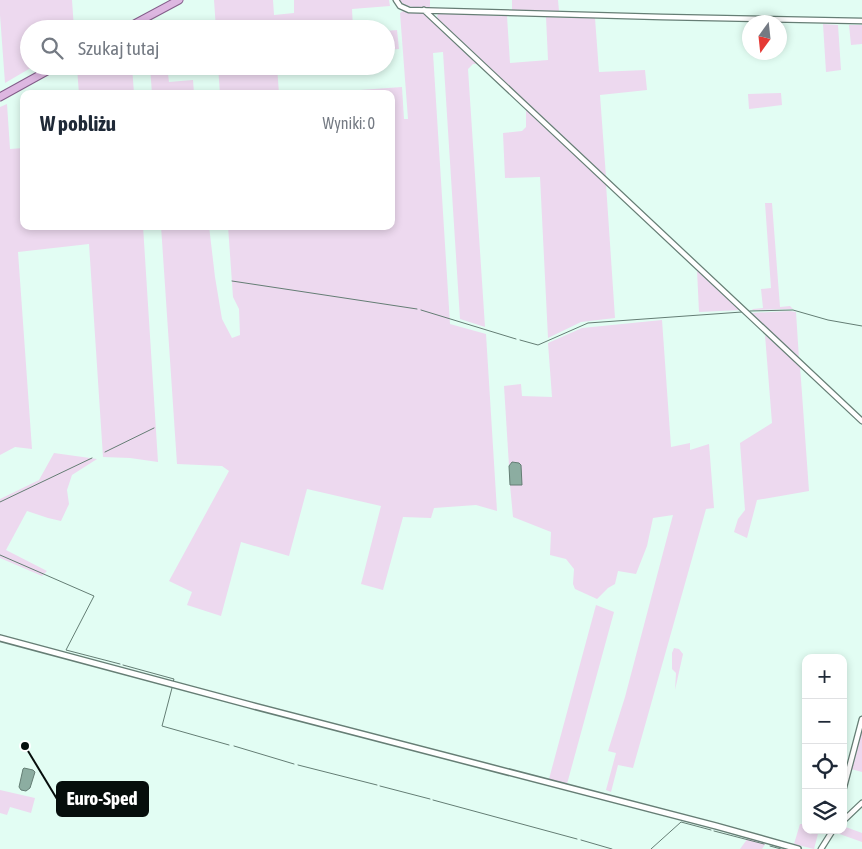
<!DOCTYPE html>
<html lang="pl">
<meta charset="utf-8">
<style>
:root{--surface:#fff;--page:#f6f6f7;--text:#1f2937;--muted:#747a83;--line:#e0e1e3}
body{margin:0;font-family:"Asap Condensed",sans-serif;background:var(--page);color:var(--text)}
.controls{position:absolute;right:15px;bottom:15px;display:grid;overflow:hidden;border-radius:10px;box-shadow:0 2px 8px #0003}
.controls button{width:45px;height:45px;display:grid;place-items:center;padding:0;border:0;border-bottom:1px solid var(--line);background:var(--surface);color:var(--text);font:25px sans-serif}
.compass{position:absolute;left:742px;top:15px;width:45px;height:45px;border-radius:50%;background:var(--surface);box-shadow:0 2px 8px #0003;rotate:195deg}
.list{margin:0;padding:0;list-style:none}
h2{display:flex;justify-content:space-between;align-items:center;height:65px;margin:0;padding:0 20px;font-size:21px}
h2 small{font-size:16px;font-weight:400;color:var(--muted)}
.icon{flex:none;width:28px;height:28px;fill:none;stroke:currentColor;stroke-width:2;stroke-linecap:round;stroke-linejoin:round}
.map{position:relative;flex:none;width:862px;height:849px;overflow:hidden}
.search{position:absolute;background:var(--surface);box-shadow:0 2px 8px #0003;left:20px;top:20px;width:375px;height:55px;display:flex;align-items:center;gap:12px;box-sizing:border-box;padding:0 18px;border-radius:28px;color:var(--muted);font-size:19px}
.panel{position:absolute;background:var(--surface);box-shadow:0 2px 8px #0003;left:20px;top:90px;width:375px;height:140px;border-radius:10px}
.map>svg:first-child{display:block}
.green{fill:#edd9ef}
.water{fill:#8cada1;stroke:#647d74}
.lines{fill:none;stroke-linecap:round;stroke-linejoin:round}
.stream{stroke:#647d74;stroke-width:1}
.minor-casing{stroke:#667e75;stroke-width:7}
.tertiary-casing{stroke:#667e75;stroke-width:8}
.primary-casing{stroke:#835d89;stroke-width:9}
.minor{stroke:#fff;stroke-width:4.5}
.tertiary{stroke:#fff;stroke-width:5}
.primary{stroke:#ddb7e1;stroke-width:7}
.leader{fill:none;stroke:#060e0c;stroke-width:2}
.callout-dot{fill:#060e0c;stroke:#fff;stroke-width:2}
.callout{fill:#060e0c;stroke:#060e0c;stroke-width:2}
.callout-label{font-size:19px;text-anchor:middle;font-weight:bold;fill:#fff}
</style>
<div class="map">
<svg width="862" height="849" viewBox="0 0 862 849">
<rect width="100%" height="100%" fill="#e2fdf3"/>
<path class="green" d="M0,0H72L74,29H29V66H34L5,83L0,15Z
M214,0H273L274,15L294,13V0H389L390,6L352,9L353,29H216Z
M399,0H430V7C420,7 405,9 399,0Z
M512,0H558L559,11L512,10Z
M403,11L422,12L477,64H473L468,69L485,327L460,319L443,52L433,53L450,324L486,334L497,511L476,505L434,508L431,518L403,517L383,590L361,584L381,506L307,489L289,556L241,542L221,616L187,605L192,592L169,581L229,471L222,466L177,464L161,226H209L215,277L222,319L232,338L240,335L239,309L233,297L228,226H391V94H304L402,87L404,119H408L400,13Z
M439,13L507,16L510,63L548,60L546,17L595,18L599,72L645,70L647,90L600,95L606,177L438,19L437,16Z
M823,24L838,25L841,70L826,72Z
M849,25H862V44L851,45Z
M397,30L399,49L386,50V31Z
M80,66H132L134,94H79L77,68Z
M150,66H167L169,82L193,80L194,94H152Z
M218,66H277L279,94H220Z
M781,93L782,105L749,109L748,94Z
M7,104L10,149L24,148V226H143L158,462L130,458L103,457L89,244L18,252L32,449L15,447L0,455V107Z
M526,109L606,184L615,318L581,322L548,338L540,177L505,178L503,133L522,131L526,127Z
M765,203H772L780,307L790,306L793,309L752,310L753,309L763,308L761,289L771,288Z
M697,270L741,310L699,312Z
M790,311L796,312L799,359L750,313Z
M662,320L671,447L690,443V450L709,444L714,508L706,509L633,768L618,765L611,792L606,790L616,753L608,751L625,697L673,515L653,518L647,546L636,574L618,571L615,584L608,588L597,599L575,589L573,584L574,569L566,559L550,555L551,532L513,517L510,485L521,484L519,463L512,462L509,466L504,386L521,384L522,396L552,397L548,343L582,328Z
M765,335L800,366L809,491L757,500L747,538L734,532L738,519L745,510L740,443L772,423Z
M54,453L97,459L72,475L67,490L69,504L61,521L48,518L27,511L6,550L47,571L42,576L0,558V499L39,480Z
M596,605L614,612L567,784L549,779Z
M674,648L679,649L683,654L675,690L676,673L672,669V653Z
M862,728V772L851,769Z
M0,790L35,798L31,813L10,807L7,815L0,813Z
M800,824H806V830H819L814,849L794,844Z
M843,826L862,833V842L834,832L836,830H843Z
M748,838L766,843L762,849H740Z"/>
<path class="water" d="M512,462L519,463L521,465L522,485H510L509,466Z
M24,768L33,770L35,772L30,788L26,791L21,790L19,787L23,769Z"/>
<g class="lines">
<path class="stream" d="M232,281L417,309
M421,310L516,339
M750,311L793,310L828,320L862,326
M520,340L538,345L588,323L742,312
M105,452L154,428
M0,502L92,458
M0,555L94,596L66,650L120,664
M123,665L174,679L173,682
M172,688L162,726L229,745
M234,746L294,764
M298,765L377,785
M380,786L430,799
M433,800L577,839
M714,831L764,844
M581,840L612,849
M770,846L781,849
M651,849L681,822L711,830"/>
<defs>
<path id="minor" d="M396,0L400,6L409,10L662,17L862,21
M424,10L862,421
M843,791L862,719
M843,821L862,803
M821,849L833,830"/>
<path id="tertiary" d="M0,638L250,705L716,826L798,849"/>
<path id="primary" d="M125,29L179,0
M0,97L56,66"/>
</defs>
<use href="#minor" class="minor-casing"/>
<use href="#tertiary" class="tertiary-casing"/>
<use href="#primary" class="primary-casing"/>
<use href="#minor" class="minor"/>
<use href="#tertiary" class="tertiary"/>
<use href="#primary" class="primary"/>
</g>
<path class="leader" d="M25 746L57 799"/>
<circle class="callout-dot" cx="25" cy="746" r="5"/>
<rect class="callout" x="57" y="782" width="91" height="34" rx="5"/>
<g class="callout-label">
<text x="102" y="805">Euro-Sped</text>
</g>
</svg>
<div class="controls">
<button>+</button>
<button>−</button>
<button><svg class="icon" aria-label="locate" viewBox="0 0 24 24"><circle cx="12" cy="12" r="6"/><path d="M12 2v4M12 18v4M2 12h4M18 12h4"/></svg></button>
<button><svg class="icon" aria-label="layers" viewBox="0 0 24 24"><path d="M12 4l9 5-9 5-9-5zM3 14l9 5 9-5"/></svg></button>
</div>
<svg class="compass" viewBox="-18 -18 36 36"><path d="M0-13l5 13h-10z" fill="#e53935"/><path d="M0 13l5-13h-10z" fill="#747a83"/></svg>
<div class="search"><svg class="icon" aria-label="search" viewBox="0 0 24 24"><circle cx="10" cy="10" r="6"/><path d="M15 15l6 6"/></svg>Szukaj tutaj</div>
<section class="panel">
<h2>W pobliżu<small>Wyniki: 0</small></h2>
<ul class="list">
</ul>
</section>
</div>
